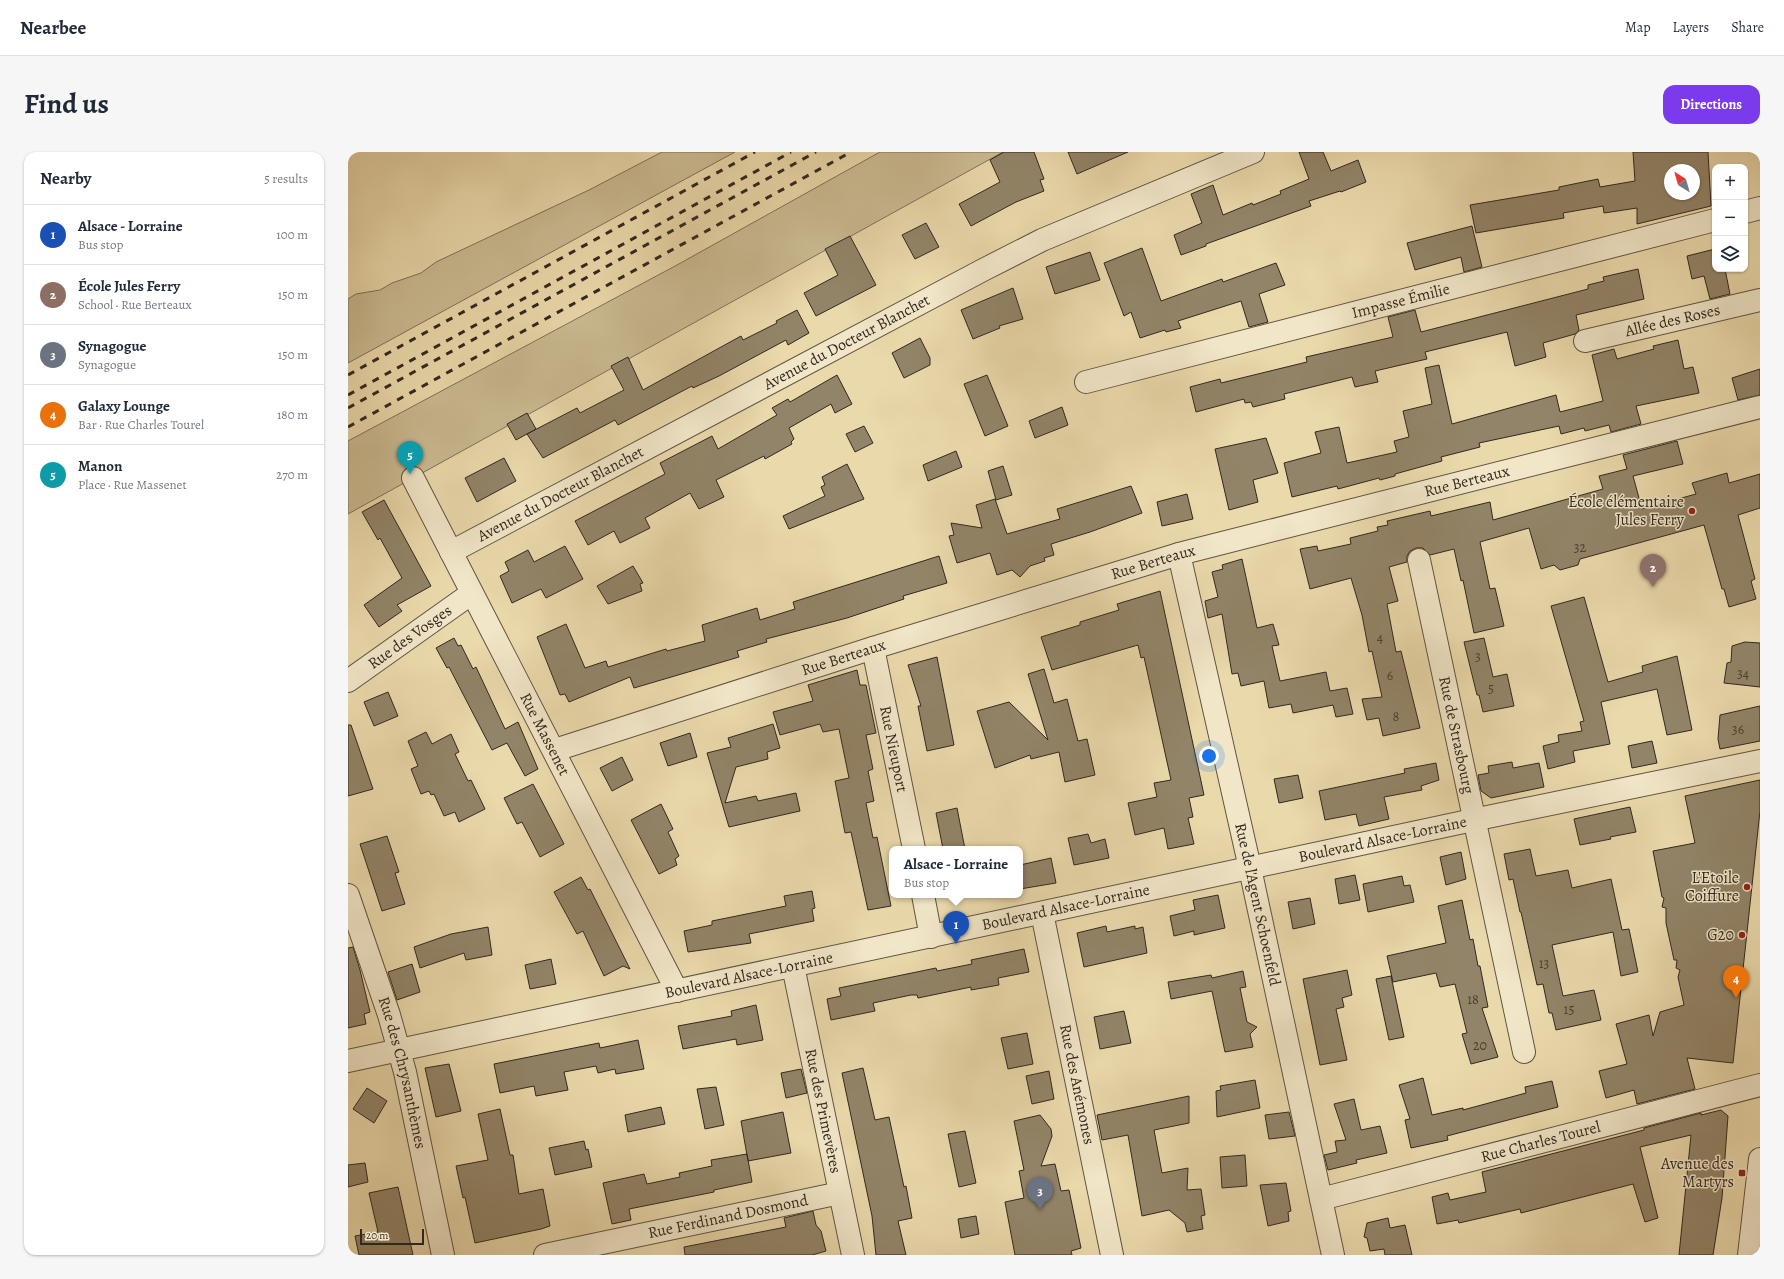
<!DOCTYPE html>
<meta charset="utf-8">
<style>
:root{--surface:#fff;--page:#f6f6f7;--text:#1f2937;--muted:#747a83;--line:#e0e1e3;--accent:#7c3aed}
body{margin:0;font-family:Alegreya,serif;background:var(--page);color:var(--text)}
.controls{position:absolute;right:12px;top:12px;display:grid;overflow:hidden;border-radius:8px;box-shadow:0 1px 3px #0004}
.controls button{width:36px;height:36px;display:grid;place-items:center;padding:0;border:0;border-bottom:1px solid var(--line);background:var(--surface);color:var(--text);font:20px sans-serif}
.compass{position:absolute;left:1316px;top:12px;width:36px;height:36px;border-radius:50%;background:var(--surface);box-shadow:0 1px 3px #0004;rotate:323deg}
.scale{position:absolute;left:12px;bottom:10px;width:64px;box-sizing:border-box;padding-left:4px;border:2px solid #33281f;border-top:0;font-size:11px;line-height:14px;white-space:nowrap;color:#33281f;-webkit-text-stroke:3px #f1e6c8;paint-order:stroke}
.you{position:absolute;left:861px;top:604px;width:14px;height:14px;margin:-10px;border:3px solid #fff;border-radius:50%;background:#1a73e8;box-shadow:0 0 0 6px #1a73e833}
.badge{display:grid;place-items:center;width:26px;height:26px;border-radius:50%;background:var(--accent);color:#fff;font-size:13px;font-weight:700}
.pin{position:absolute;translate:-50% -33px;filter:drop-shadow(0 1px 2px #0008)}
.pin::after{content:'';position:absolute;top:21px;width:14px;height:12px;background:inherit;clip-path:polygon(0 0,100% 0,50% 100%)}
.popup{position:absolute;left:541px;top:694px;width:134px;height:52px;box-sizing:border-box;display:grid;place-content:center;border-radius:8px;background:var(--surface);filter:drop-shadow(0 1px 3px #0005);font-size:13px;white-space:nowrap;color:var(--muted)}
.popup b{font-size:15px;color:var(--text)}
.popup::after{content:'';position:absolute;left:50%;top:100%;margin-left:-8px;border:8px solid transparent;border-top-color:var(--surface)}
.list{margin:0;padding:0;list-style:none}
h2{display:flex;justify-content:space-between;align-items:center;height:52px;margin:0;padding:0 16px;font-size:17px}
h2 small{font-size:13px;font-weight:400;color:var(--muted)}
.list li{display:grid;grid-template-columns:26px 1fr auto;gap:12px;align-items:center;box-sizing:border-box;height:60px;padding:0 16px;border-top:1px solid var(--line)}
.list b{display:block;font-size:15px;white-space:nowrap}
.list p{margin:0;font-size:13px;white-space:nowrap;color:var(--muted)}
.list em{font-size:13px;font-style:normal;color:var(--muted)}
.icon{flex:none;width:22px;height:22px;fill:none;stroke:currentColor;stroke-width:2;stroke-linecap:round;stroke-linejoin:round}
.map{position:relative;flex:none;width:1412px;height:1103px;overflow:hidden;border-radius:12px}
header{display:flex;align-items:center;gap:24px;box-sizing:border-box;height:56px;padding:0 20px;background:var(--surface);border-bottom:1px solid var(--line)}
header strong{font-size:19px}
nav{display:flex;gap:22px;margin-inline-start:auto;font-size:14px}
.intro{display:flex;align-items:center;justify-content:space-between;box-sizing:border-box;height:96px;padding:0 24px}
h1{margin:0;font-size:28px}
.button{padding:10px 18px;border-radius:12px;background:var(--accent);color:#fff;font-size:14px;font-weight:700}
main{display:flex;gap:24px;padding:0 24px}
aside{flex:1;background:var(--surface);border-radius:12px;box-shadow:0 1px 3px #0004}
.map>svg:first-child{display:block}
.green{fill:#cbbb93;stroke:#7f7259}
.building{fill:#928468;stroke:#33281f;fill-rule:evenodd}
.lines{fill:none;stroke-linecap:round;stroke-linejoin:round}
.minor-casing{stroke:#615442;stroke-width:24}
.minor{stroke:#f1e6c8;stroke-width:22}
.rail{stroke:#33281f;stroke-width:3;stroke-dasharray:7 7;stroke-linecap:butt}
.poi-dot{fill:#8f2418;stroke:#f1e6c8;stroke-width:1.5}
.labels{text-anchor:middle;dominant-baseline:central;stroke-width:3;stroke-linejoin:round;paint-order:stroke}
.number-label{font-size:14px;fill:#4b3f31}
.street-label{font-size:16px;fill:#33281f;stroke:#f1e6c8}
.poi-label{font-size:16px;fill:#33281f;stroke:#f1e6c8;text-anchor:end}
</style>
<header>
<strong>Nearbee</strong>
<nav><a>Map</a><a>Layers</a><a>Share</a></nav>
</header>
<div class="intro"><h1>Find us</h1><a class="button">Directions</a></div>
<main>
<aside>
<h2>Nearby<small>5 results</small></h2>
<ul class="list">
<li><span class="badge" style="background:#1a4fb4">1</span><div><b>Alsace - Lorraine</b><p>Bus stop</p></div><em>100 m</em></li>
<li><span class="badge" style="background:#8d6e63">2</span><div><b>École Jules Ferry</b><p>School · Rue Berteaux</p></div><em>150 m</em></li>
<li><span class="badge" style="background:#6b7280">3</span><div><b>Synagogue</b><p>Synagogue</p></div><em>150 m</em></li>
<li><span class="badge" style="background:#e8710a">4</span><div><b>Galaxy Lounge</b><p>Bar · Rue Charles Tourel</p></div><em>180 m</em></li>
<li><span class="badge" style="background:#0f9aa8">5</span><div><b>Manon</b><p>Place · Rue Massenet</p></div><em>270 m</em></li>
</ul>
</aside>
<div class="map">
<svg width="1412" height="1103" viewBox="0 0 1412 1103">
<rect width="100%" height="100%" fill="#ead9ab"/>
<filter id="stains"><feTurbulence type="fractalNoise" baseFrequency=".005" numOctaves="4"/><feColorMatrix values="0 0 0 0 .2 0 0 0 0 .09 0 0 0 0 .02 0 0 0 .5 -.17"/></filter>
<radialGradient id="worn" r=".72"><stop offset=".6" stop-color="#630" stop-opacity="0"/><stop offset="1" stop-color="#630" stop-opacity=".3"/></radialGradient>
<path class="green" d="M314,0H387L0,211V147L8,142L32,138L44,131L73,121L88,110L241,38Z
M532,0H655L0,362V289L329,113Z"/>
<path class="building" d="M656,0H686L696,27L692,28L696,39L668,50L623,74L611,52L652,30L642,8Z
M720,0H780L729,22Z
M951,0H975L983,19L1010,8L1018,30L993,40L992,39L961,49L963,54L858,92V94L833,103L826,83L854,71L843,42L865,33L875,63L904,51L905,53L933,42L932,39L961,27Z
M1285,0H1360L1363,54L1289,72V56L1256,61L1255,54L1215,61L1216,66L1128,81L1122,53L1211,38V35L1250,27L1252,35L1287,29ZM1322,18H1346V42H1322Z
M578,71L591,95L567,107L554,83Z
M1124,74L1134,115L1116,120L1113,105L1067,118L1059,91Z
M502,84L528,133L468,164L456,141L490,123L477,97Z
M794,96L813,149L874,127L875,130L928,111L937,133L911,142L920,170L901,175L893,149L830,169L833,176L818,180L817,178L792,186L783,160L776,164L756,111Z
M1367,97V117H1377L1382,142L1362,147L1356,124L1344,127L1339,104Z
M742,100L752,128L707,142L698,115Z
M1290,117L1296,147L1228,163L1231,178L1227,182L1195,191L1198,205L1167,214L1159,180L1077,200L1079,207L1027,219L1030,230L1007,235L1004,225L936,242L937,247L905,255L903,250L897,251L896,247L848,260L842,235L872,227L873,231L959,210L958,205L1045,185L1040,165L1067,158L1073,180L1240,137V133L1256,129L1255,125Z
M665,136L675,167L651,174L652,176L625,187L613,158Z
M449,158L461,181L440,193L438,188L371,224L345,236L344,234L270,273L267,268L195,306L179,282L229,256L232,261L276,238L263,214L280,205L295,238L393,184L395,188L429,171L428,169Z
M572,186L582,206V213L556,226L544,201Z
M1330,188L1336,217L1345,215L1351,241L1288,254L1293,272L1263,280L1261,273L1237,279L1236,276L1213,282L1211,274L1131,291L1132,295L1093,305L1094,309L1047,322V324L1032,328L1031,326L990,337L989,334L944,345L936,311L973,301L967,280L991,275L999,311L1049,300L1046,289L1061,285L1055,259L1084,252L1077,216L1091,213L1104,272L1208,243L1212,260L1255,249L1244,203L1266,197L1269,207L1306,197L1305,194Z
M1412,217V243L1390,248L1384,226Z
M489,223L504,252L487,261L483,252L441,276L446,287L443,290L444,292L417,307L416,304L368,328L376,345L351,357L342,341L297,366L302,376L272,391L266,379L240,393L227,369L317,322L312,311L364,284L370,297L429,263L424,256L440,247L442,250Z
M639,223L660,274L637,284L616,232Z
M714,255L720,273L687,286L681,269Z
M179,261L188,277L168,288L159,272Z
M516,274L525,291L507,300L498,282Z
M918,286L930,321L905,328L910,350L881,358L867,297Z
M1329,289L1335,312L1285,324L1294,357L1348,342L1344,331L1379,321L1381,331L1412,322V356L1390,363L1407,427L1403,429L1408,447L1381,455L1376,437H1374L1356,373L1232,407L1230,413L1212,418L1206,413L1193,417L1181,376L1132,390L1142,437L1147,436L1156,474L1126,481L1115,428L1113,429L1106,397L1082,403L1075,396H1068L1062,399L1059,404V410L1041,415L1050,449L1039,452L1048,500L1053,499L1072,576L1035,584L1031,566L1019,568L1014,547L1034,545L1024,499L1021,500L1014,463L1003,426L962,437L952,397L969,394L970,399L1003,392L1002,386L1030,379L1029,375L1040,373L1039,369L1082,359L1083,364L1142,350L1145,368L1255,337L1251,324L1279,317L1275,303Z
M608,299L614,315L580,329L575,313Z
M156,306L168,329L129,350L117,326Z
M499,312L516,347L441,377L435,364L477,344L473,335L477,333L474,325Z
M655,314L664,343L648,348L640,319Z
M783,334L794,361L742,380L703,392L706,403L696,406L697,409L682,414L672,425L664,418L649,423L642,401L609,411L601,384L606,383L603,371L634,376L628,353L647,347L659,382L712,367L709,357Z
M839,342L845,367L814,374L809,350Z
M36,348L83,434L49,453L54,459L31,475L16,453L54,426L32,386L30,388L14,360Z
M217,394L235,427L198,446L193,437L164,451L152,424L161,419L157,410L180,398L186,410Z
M591,404L599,431L555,444L556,447L499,466L418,487L419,490L389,499L391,505L286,536L282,525L221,550L217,542L212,543L189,485L218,472L237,516L258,509L260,515L318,497L319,499L357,489L354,473L409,456L412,468L447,457L445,450Z
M894,407L909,476L925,472L931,493L924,494L932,529L978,520L982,539L999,536L1005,562L988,565L985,553L945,561L943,552L921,556L916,529L893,534L890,521L884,522L874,462L860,466L857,449L870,445L864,420L875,417L874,413Z
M285,414L295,431L292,432L294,439L260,452L249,434Z
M812,439L856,643L841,646L845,665L840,666L846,692L820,697L816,676L787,683L780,651L809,645L806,631L823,628L796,505L793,506L790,493L704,518L693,485L732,473V470L771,458L769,452Z
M1236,445L1260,530L1295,520L1294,514L1329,504L1344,578L1319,583L1309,537L1253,550L1262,592L1225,599L1227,610L1200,617L1195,594L1211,590L1210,583L1234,579L1232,570L1236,569L1203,454Z
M106,486L110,494L113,493L125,517L128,515L157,577L170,570L190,617L177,624L159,591L144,598L101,515L99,516L88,496Z
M1136,486L1145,525L1159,522L1166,554L1135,560L1131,543H1129L1116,490Z
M1397,490L1412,491V535L1376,531L1379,511L1383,510L1384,494Z
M589,505L606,593L579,599L570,554H573L560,513Z
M696,517L706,551L719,547L730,589L739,587L747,623L717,630L711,600L683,607L682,603L647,616L629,559L661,550L700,588L680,522Z
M509,518L512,533H518L528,581L518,583L525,617L520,619L526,649L518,651L525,686L529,685L543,754L520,758L503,680L497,681L487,629L501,626L491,577L475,580L472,572L432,583L425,560L465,549L460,533Z
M40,540L50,564L26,574L16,550Z
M1412,554V589L1372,597L1370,587L1372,563Z
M425,572L432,596L419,600L420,607L388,615L377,651L408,644L410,649L448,641L452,659L381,675L359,601L383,595L380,586Z
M0,573H3L25,637L0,644Z
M78,580L84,592L103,582L111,600L107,602L120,629L123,628L137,657L111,670L107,660L96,664L86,642L83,643L81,639L73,642L63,617L70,614L60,589Z
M342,581L349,605L320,614L312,591Z
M1304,589L1309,611L1284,616L1280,594Z
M274,605L285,628L264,639L252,616Z
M1164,610L1165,616L1191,611L1196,635L1143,646L1133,639L1130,623L1141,621L1140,614Z
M1088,611L1091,628L1073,634L1074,638L1036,645L1041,667L1011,674L1008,662L977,668L971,639L1057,621L1056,617Z
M950,623L955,646L931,651L926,627Z
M1412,628V659L1385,911L1339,906L1347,937L1289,952L1286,938L1258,946L1251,919L1279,912L1268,872L1301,863L1305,884L1312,860L1336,853L1330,825L1332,818L1328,816L1329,808H1326L1318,771V756L1314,755L1316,746L1314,745L1305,699L1347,691L1337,644Z
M185,632L216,692L192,705L174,670L169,672L156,646Z
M313,652L325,677L320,680L331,704L327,707L329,713L311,722L283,668Z
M1282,655L1288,680L1262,685L1263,687L1232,693L1226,667Z
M609,656L617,697H595L588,661Z
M740,682L743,691L757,687L761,706L726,713L720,686Z
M39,684L51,720L47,721L57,752L34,759L12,692Z
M1182,697L1188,724L1220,718L1224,736L1263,727L1274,778L1281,777L1290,820L1273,824L1265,780L1204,793L1215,844L1246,838L1253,868L1208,878L1204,861H1201L1195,832L1189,833L1173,760H1172L1165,727L1161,728L1156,702Z
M1113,700L1118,727L1098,733L1092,705Z
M703,706L708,731L672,737V713Z
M1007,723L1012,748L991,752L987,727Z
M1054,724L1056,734L1062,733L1066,750L1020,760L1015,732Z
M233,725L240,738L242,737L282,817L275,814L256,824L235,779L229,782L206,740Z
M464,739L467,756L464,757L466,769L401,782L403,791L340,800L336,779L364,773V769L438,754L436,744Z
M870,743L877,776L846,783V779L826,784L822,764L847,758L845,748Z
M962,746L967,772L945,777L940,750Z
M1114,748L1122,788L1125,787L1130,814H1132L1140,855L1134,856L1150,905L1123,912L1114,882L1119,881L1107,832L1092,835L1088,821L1045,830L1039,804L1098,791L1090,754Z
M758,774L759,780L787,774V777L795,775L799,801L736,815L729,781Z
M140,775L144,803L118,808L116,801L72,816L66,795L103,782Z
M5,795L12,818L22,860L16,862L18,872L0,876V796Z
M676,797L681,820L650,826L651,833L623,838V835L570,846L569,843H563L525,851L527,859L483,868L479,847L493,844L491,836L588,816L589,819L624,812L623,808Z
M203,807L208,832L182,837L177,813Z
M64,812L72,840L49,848L40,820Z
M999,818L1004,843L994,846L996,855L988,857L999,908L972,913L955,827Z
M895,819L898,835L892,836L899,870L909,875L902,882L905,895L877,900L864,839L823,847L820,830L863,823L864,826Z
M1043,824L1056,885L1041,888L1028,827Z
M408,853L415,888L389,893L388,887L335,897L330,874L384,864L383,859Z
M776,859L783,891L752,897L746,865Z
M679,881L685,912L660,917L653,886Z
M290,888L296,917L268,922L267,917L250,921L248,914L216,920L220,938L188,944L186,934L152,941L146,912L251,891L252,896Z
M101,912L113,959L88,965L77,916Z
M515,916L527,968L541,965L556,1035L558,1034L564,1066L550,1069L558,1103H528L524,1064L494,921Z
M453,917L459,941L438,946L433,921Z
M701,919L706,947L684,952L678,924Z
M1075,926L1084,963L1115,956V958L1178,941L1177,935L1204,929L1210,955L1099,984L1100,988L1063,996L1057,968L1062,967L1051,933Z
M907,928L912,956L869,965L868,939L873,938L872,934Z
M368,935L376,973L357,977L349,937Z
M19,936L39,949L26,971L5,957Z
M841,944V971L806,978L814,1021L840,1016L839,1038L853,1037L857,1063L853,1064L855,1077L839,1080L837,1071L821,1058L794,1064L780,983L754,988L749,963Z
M1006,947L1013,978L1032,974L1039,1001L1008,1008L1009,1011L980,1018L976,1003L989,1000L987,989L998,988L986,952Z
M313,955L317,972L280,980L277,963Z
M152,957L162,1003H165L171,1042L195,1037L202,1074L193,1077L127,1091L117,1045L115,1046L108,1014L140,1008L130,962Z
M1373,958L1380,964L1374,1046L1365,1103H1331L1343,983L1292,995L1310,1066L1297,1070L1285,1032L1173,1061L1172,1057L1111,1071L1110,1068L1089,1072L1084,1045L1100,1041L1102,1048L1138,1040L1134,1020L1296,978V976L1353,961V963Z
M435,960L443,1001L400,1009L393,969Z
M941,960L947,984L921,987L917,963Z
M692,963L703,977L704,984L693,1014L707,1012L713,1039L721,1038L733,1096L723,1099L724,1103H667L657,1050L676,1046L671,1019L676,1018L666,969Z
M617,979L628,1031L611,1035L600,982Z
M236,989L238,998L240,997L244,1015L207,1023L201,996Z
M399,1002L404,1030L366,1038V1040L281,1057L283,1068L264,1072L255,1031L296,1022L299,1032L332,1025L331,1021L364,1014L363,1008Z
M897,1003L899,1034L874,1036L872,1005Z
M17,1011L20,1030L0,1035V1013Z
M938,1031L943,1059L940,1060L941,1069L920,1074L912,1033Z
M50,1035L65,1103H11L7,1084L30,1080L21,1041Z
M465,1059L468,1073L473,1079L478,1099L464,1103H337L336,1095L438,1075L436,1066Z
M628,1064L631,1082L613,1086L610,1067Z
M1040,1066L1042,1076L1057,1073L1064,1103H1037L1036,1097L1022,1099L1019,1086L1016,1085L1019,1071Z"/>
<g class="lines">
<defs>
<g id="minor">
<path d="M1397,60L1412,56"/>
<path id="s1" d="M1237,189L1412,148"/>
<path id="s2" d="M738,230L1367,68"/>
<path id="s3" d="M65,326L329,839"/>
<path id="s4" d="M103,400L635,118L694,88L905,0"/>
<path id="s5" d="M831,402L900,707L985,1103"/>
<path id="s6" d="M1071,408L1176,900"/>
<path id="s7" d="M525,496L566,697"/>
<path id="s8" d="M0,529L124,441"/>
<path id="s9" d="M207,598L525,496L831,402L1412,255"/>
<path id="s10" d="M0,743L41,863L57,920L95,1103"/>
<path d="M575,743L583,785"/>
<path id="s11" d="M694,761L764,1103"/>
<path id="s12" d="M445,814L505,1103"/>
<path id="s13" d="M0,909L1125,668L1412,609"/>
<path id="s14" d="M973,1047L1412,933"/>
<path id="s15" d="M197,1103L492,1041"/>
<path d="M1401,1103L1412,1007"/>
</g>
</defs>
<use href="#minor" class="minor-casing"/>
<use href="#minor" class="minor"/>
<path class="rail" d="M0,223L407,0
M0,243L443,0
M0,256L468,0
M0,275L503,0"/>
</g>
<g class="poi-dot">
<circle cx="1344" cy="359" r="4"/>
<circle cx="1399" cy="735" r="4"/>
<circle cx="1394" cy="783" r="4"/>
<rect x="1390" y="1017" width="8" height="8" rx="2"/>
</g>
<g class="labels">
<g class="number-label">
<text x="1232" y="395">32</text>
<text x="1032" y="485">4</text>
<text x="1130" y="504">3</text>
<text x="1395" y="521">34</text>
<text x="1042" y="523">6</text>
<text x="1143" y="536">5</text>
<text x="1048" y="564">8</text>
<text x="1390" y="577">36</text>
<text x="1196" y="811">13</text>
<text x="1125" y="847">18</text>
<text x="1221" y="857">15</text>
<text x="1132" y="893">20</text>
</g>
<g class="street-label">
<text stroke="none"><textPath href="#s2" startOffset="325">Impasse Émilie</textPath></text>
<text stroke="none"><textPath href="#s1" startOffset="90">Allée des Roses</textPath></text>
<text stroke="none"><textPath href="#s4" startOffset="448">Avenue du Docteur Blanchet</textPath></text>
<text stroke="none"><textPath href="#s9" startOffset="951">Rue Berteaux</textPath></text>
<text stroke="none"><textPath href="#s4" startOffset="124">Avenue du Docteur Blanchet</textPath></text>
<text stroke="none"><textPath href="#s9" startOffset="627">Rue Berteaux</textPath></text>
<text stroke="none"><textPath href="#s8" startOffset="76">Rue des Vosges</textPath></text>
<text stroke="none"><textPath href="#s9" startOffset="303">Rue Berteaux</textPath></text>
<text stroke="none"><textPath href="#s3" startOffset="288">Rue Massenet</textPath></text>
<text stroke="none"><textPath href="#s6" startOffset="179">Rue de Strasbourg</textPath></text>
<text stroke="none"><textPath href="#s7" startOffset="103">Rue Nieuport</textPath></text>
<text stroke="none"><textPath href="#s13" startOffset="1058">Boulevard Alsace-Lorraine</textPath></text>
<text stroke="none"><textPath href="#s5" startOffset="359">Rue de l'Agent Schoenfeld</textPath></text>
<text stroke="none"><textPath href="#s13" startOffset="734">Boulevard Alsace-Lorraine</textPath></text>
<text stroke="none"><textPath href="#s13" startOffset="410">Boulevard Alsace-Lorraine</textPath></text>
<text stroke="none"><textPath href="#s10" startOffset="186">Rue des Chrysanthèmes</textPath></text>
<text stroke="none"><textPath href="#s11" startOffset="175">Rue des Anémones</textPath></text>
<text stroke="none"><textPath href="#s12" startOffset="148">Rue des Primevères</textPath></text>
<text stroke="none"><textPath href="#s14" startOffset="227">Rue Charles Tourel</textPath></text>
<text stroke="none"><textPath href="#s15" startOffset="187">Rue Ferdinand Dosmond</textPath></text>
</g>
<g class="poi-label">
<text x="1336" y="350">École élémentaire<tspan x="1336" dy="18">Jules Ferry</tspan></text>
<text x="1391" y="726">L'Etoile<tspan x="1391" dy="18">Coiffure</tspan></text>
<text x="1386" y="783">G20</text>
<text x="1386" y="1012">Avenue des<tspan x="1386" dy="18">Martyrs</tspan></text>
</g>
</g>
<rect width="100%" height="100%" filter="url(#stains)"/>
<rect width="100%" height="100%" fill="url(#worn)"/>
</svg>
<div class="controls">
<button>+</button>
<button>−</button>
<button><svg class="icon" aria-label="layers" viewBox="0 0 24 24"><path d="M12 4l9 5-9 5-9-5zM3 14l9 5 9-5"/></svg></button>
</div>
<svg class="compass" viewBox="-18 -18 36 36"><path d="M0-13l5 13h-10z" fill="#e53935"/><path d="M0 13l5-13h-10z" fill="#747a83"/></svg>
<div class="scale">20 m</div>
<div class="you"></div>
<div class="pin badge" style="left:608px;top:792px;background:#1a4fb4">1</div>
<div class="popup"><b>Alsace - Lorraine</b>Bus stop</div>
<div class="pin badge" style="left:1305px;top:435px;background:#8d6e63">2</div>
<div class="pin badge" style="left:692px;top:1058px;background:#6b7280">3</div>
<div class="pin badge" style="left:1388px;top:846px;background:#e8710a">4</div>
<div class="pin badge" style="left:62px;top:322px;background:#0f9aa8">5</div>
</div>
</main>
